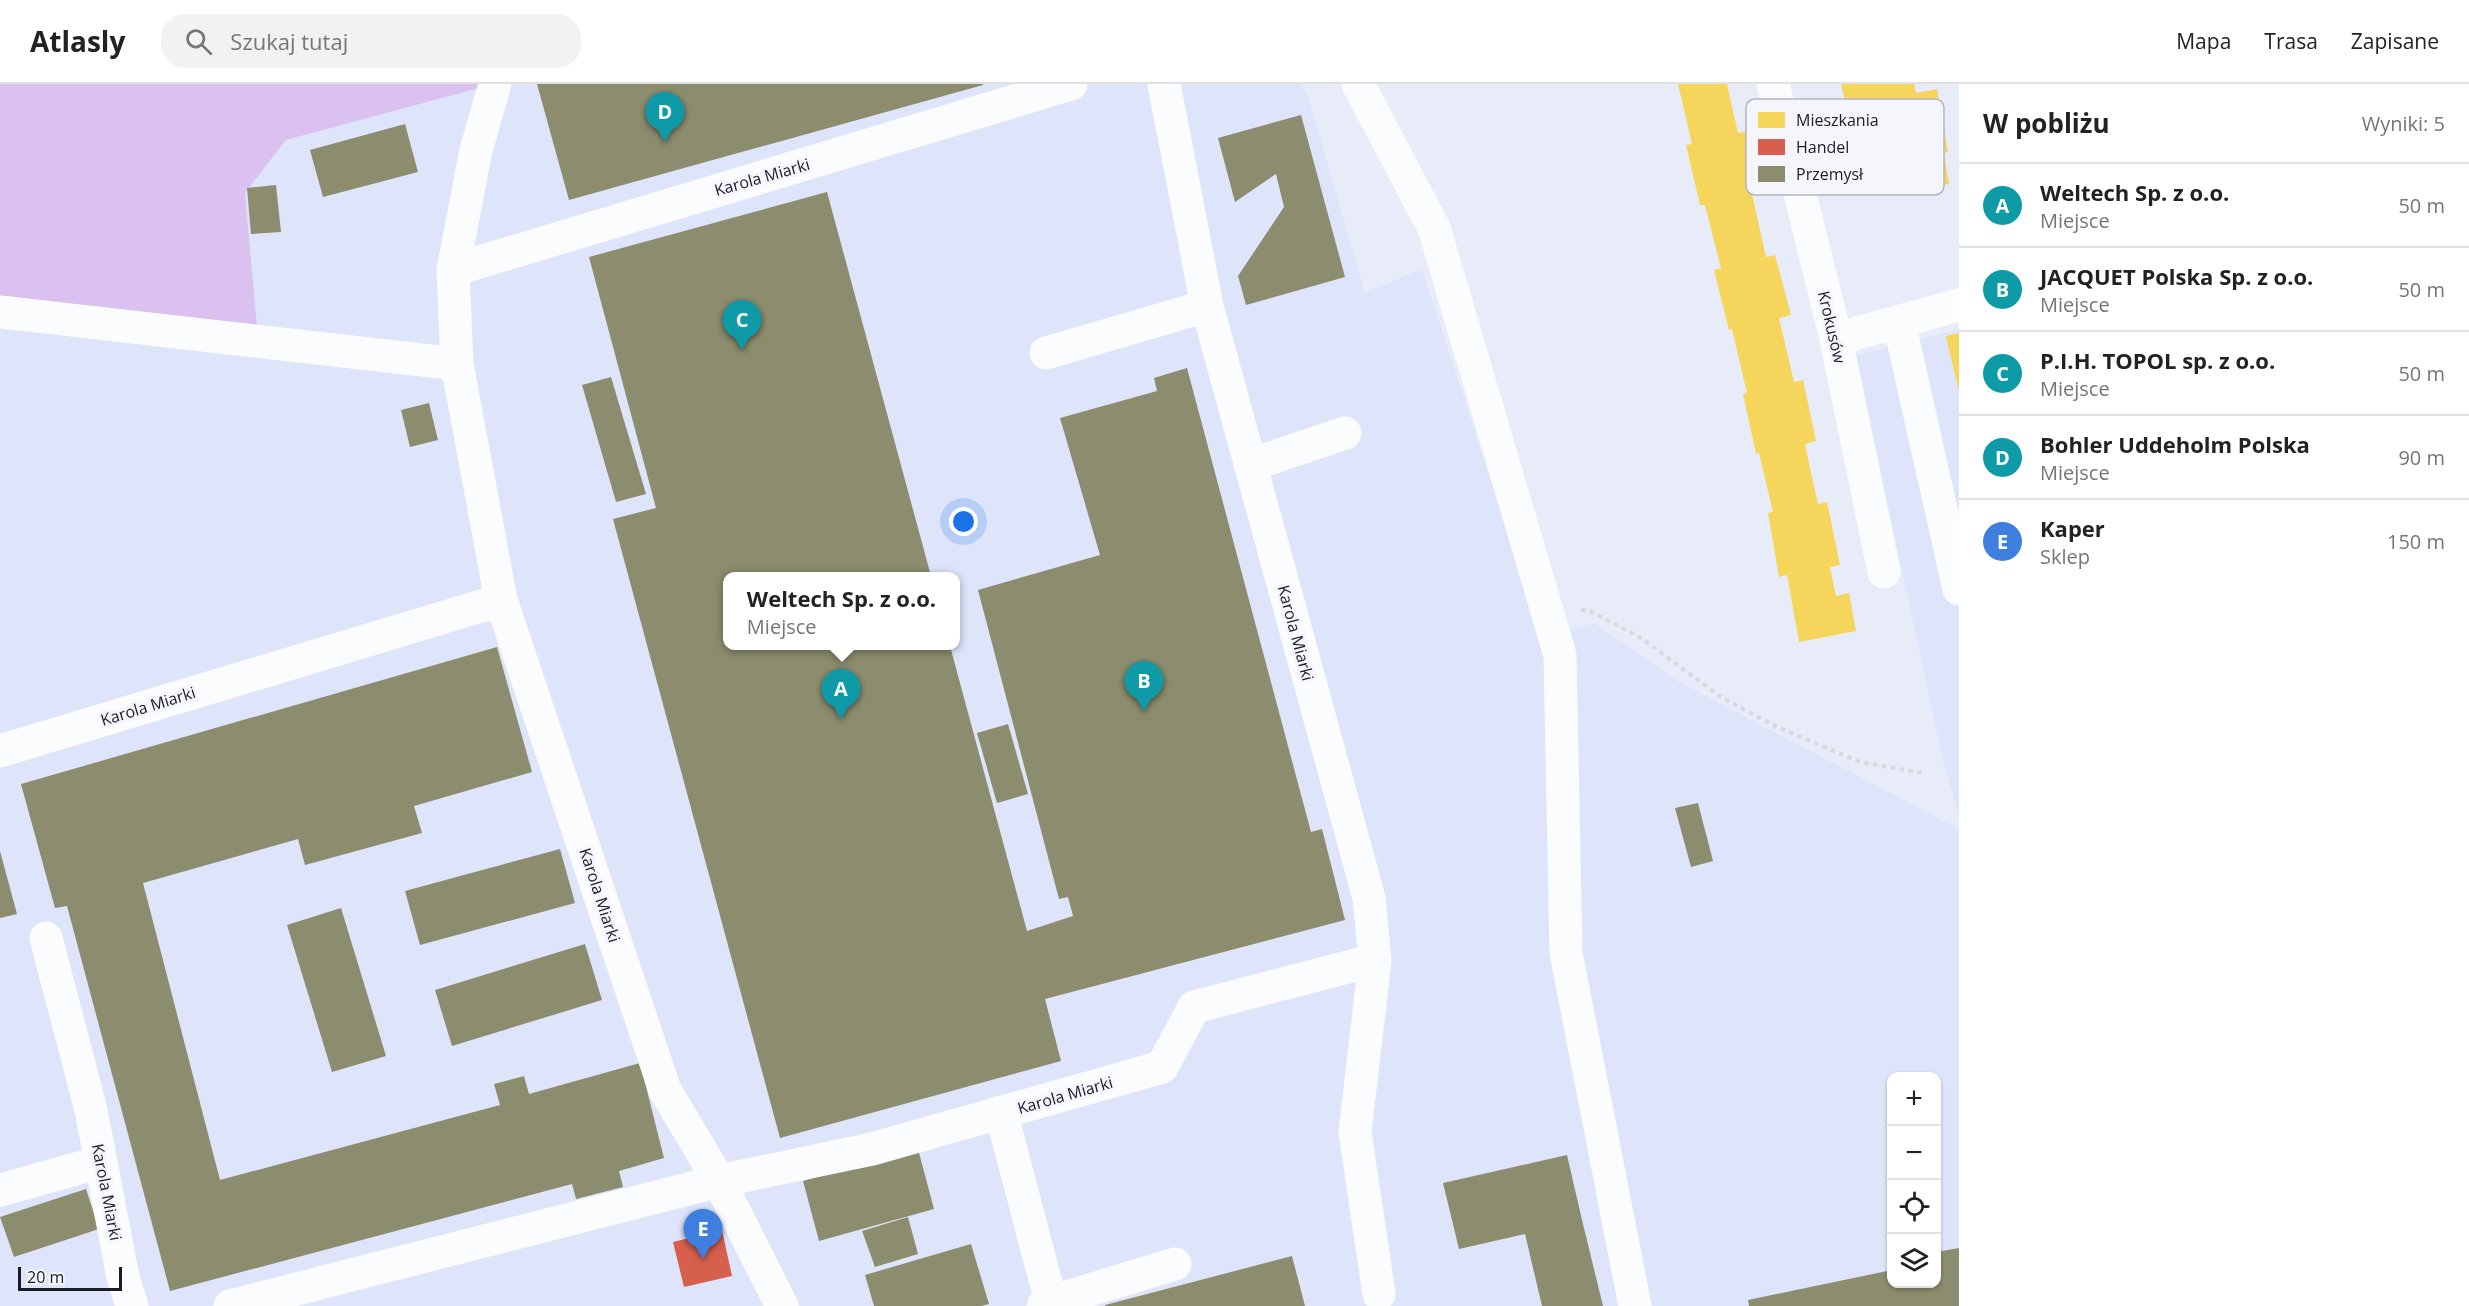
<!DOCTYPE html>
<html lang="pl">
<meta charset="utf-8">
<style>
:root{--surface:#fff;--page:#f2f2f2;--text:#222;--muted:#767676;--line:#e0e0e0;--accent:#b45309}
body{margin:0;font-family:"Open Sans",sans-serif;background:var(--page);color:var(--text)}
.controls{position:absolute;right:18px;bottom:18px;display:grid;overflow:hidden;border-radius:12px;box-shadow:0 2px 4px #0004}
.controls button{width:54px;height:54px;display:grid;place-items:center;padding:0;border:0;border-bottom:2px solid var(--line);background:var(--surface);color:var(--text);font:30px sans-serif}
.scale{position:absolute;left:18px;bottom:15px;width:104px;box-sizing:border-box;padding-left:6px;border:3px solid #1a1d27;border-top:0;font-size:16px;line-height:21px;white-space:nowrap;color:#1a1d27;-webkit-text-stroke:4px #f4f6fb;paint-order:stroke}
.you{position:absolute;left:964px;top:438px;width:21px;height:21px;margin:-15px;border:4px solid #fff;border-radius:50%;background:#1a73e8;box-shadow:0 0 0 9px #1a73e833}
.badge{display:grid;place-items:center;width:39px;height:39px;border-radius:50%;background:var(--accent);color:#fff;font-size:20px;font-weight:700}
.pin{position:absolute;translate:-50% -50px;filter:drop-shadow(0 2px 3px #0008)}
.pin::after{content:'';position:absolute;top:32px;width:21px;height:18px;background:inherit;clip-path:polygon(0 0,100% 0,50% 100%)}
.popup{position:absolute;left:723px;top:488px;width:237px;height:78px;box-sizing:border-box;display:grid;place-content:center;border-radius:12px;background:var(--surface);filter:drop-shadow(0 2px 4px #0005);font-size:20px;white-space:nowrap;color:var(--muted)}
.popup b{font-size:22px;color:var(--text)}
.popup::after{content:'';position:absolute;left:50%;top:100%;margin-left:-12px;border:12px solid transparent;border-top-color:var(--surface)}
.list{margin:0;padding:0;list-style:none}
h2{display:flex;justify-content:space-between;align-items:center;height:78px;margin:0;padding:0 24px;font-size:26px}
h2 small{font-size:20px;font-weight:400;color:var(--muted)}
.list li{display:grid;grid-template-columns:39px 1fr auto;gap:18px;align-items:center;box-sizing:border-box;height:84px;padding:0 24px;border-top:2px solid var(--line)}
.list b{display:block;font-size:22px;white-space:nowrap}
.list p{margin:0;font-size:20px;white-space:nowrap;color:var(--muted)}
.list em{font-size:20px;font-style:normal;color:var(--muted)}
.icon{flex:none;width:33px;height:33px;fill:none;stroke:currentColor;stroke-width:2;stroke-linecap:round;stroke-linejoin:round}
.map{position:relative;flex:none;width:1959px;height:1222px;overflow:hidden}
header{display:flex;align-items:center;gap:36px;box-sizing:border-box;height:84px;padding:0 30px;background:var(--surface);border-bottom:2px solid var(--line)}
header strong{font-size:28px}
nav{display:flex;gap:33px;margin-inline-start:auto;font-size:21px}
.search{width:420px;height:54px;background:var(--page);display:flex;align-items:center;gap:15px;box-sizing:border-box;padding:0 21px;border-radius:24px;color:var(--muted);font-size:22px}
main{display:flex}
aside{flex:1;background:var(--surface)}
.map>svg:first-child{display:block}
.built{fill:#dee5fa;fill-rule:evenodd}
.forest{fill:#dbc1ef}
.homes{fill:#f6d55c}
.shops{fill:#d6604d}
.industry{fill:#8c8c6e}
.lines{fill:none;stroke-linecap:round;stroke-linejoin:round}
.path{stroke:#d8d9dd;stroke-width:4;stroke-dasharray:4.5 4.5;stroke-linecap:butt}
.minor{stroke:#fbfcfe;stroke-width:33}
.labels{text-anchor:middle;dominant-baseline:central;stroke-width:6;stroke-linejoin:round;paint-order:stroke}
.street-label{font-size:16px;fill:#1a1d27;stroke:#f4f6fb}
.key{fill:#f4f6fb;stroke:#b3b5bb;stroke-width:1.5}
.key-label{font-size:16px;fill:#1a1d27}
</style>
<header>
<strong>Atlasly</strong>
<div class="search"><svg class="icon" aria-label="search" viewBox="0 0 24 24"><circle cx="10" cy="10" r="6"/><path d="M15 15l6 6"/></svg>Szukaj tutaj</div>
<nav><a>Mapa</a><a>Trasa</a><a>Zapisane</a></nav>
</header>
<main>
<div class="map">
<svg width="1959" height="1222" viewBox="0 0 1959 1222">
<rect width="100%" height="100%" fill="#e7ecf8"/>
<path class="built" d="M494,0H1300L1307,8L1365,209L1422,185L1542,554L1595,539L1679,598L1959,745V1222H0V222L258,253L245,109L286,56ZM727,492H955V562H727ZM1892,992H1936V1200H1892Z
M1959,245V730L1943,677L1856,271Z"/>
<path class="forest" d="M0,0H494L286,56L245,109L258,253L0,222Z"/>
<path class="homes" d="M1678,0H1727L1738,49L1748,47L1762,108L1752,110L1766,173L1775,171L1791,231L1779,234L1794,298L1803,296L1816,357L1805,360L1811,389L1818,420L1827,418L1840,481L1830,483L1836,512L1849,509L1856,547L1799,558L1787,491L1779,493L1768,429L1773,428L1759,369L1756,370L1743,310L1747,309L1732,245L1729,246L1714,186L1721,184L1705,121H1700L1686,61L1692,60Z
M1841,0H1914L1916,9L1937,5L1948,68L1944,69L1949,100L1900,108L1895,80L1886,82L1871,20L1847,25Z
M1959,249V304H1958L1946,252Z"/>
<path class="shops" d="M722,1146L732,1192L684,1203L673,1158Z"/>
<path class="industry" d="M537,0H983V1L569,116Z
M1301,31L1345,193L1246,221L1238,192L1284,123L1276,90L1235,118L1218,54Z
M405,40L418,88L323,113L310,66Z
M276,101L281,148L251,150L247,104Z
M827,108L931,492H727V562H950L1027,847L1073,832L1068,813L1059,815L978,506L1100,471L1060,334L1157,307L1154,294L1187,284L1311,748L1322,745L1345,836L1045,915L1061,977L780,1054L613,435L656,424L589,173Z
M611,293L646,410L616,418L582,301Z
M429,319L438,356L410,363L401,326Z
M497,563L532,688L414,722L422,749L305,781L298,755L143,799L220,1096L500,1021L494,1000L524,992L529,1010L640,979L664,1074L619,1087L623,1103L576,1115L572,1100L170,1207L67,822L55,824L21,700Z
M1008,640L1028,710L997,719L977,649Z
M1698,719L1713,777L1691,783L1675,724Z
M560,765L575,819L420,861L405,807Z
M0,767L17,830L0,834Z
M341,824L386,972L332,988L287,841Z
M585,860L602,916L452,962L435,906Z
M918,1065L934,1125L819,1157L803,1097Z
M1567,1071L1582,1136L1603,1222H1542L1525,1150L1459,1165L1443,1099Z
M86,1105L99,1145L14,1173L0,1133Z
M908,1133L918,1170L875,1183L862,1147Z
M971,1160L989,1220L981,1222H874L865,1191Z
M1959,1164V1222H1749L1748,1216L1892,1186V1200H1936V1168Z
M1292,1172L1305,1222H1105V1221Z"/>
<g class="lines">
<path class="path" d="M1581,526L1590,527L1641,554L1721,613L1777,643L1860,678L1923,689"/>
<path class="minor" d="M495,0L476,66L453,186L1071,0
M1164,0L1207,222L1369,814L1375,876L1355,1048L1379,1210
M1358,0L1434,144L1560,571L1566,869L1635,1222
M1773,0L1836,255L1884,488
M453,186L457,280L501,516L665,1006L719,1097L782,1222
M0,228L457,280
M1899,238L1959,505
M1836,255L1959,221
M1046,269L1207,222
M1250,381L1345,349
M0,667L501,516
M46,854L91,1026L123,1193L132,1222
M1001,1028L1052,1222
M0,1106L101,1078
M230,1222L719,1097L872,1065L1162,983L1194,923L1375,876
M1043,1222L1050,1218L1175,1180"/>
</g>
<g class="labels">
<g class="street-label">
<text transform="translate(762 93) rotate(-16)">Karola Miarki</text>
<text transform="translate(1832 243) rotate(77)">Krokusów</text>
<text transform="translate(1296 549) rotate(75)">Karola Miarki</text>
<text transform="translate(148 622) rotate(-17)">Karola Miarki</text>
<text transform="translate(600 811) rotate(72)">Karola Miarki</text>
<text transform="translate(1065 1011) rotate(-16)">Karola Miarki</text>
<text transform="translate(107 1108) rotate(79)">Karola Miarki</text>
</g>
</g>
<rect x="1746" y="15" width="198" height="96" rx="9" class="key"/>
<rect x="1758" y="28" width="27" height="16" fill="#f6d55c"/>
<rect x="1758" y="55" width="27" height="16" fill="#d6604d"/>
<rect x="1758" y="82" width="27" height="16" fill="#8c8c6e"/>
<g class="key-label">
<text x="1796" y="42">Mieszkania</text>
<text x="1796" y="69">Handel</text>
<text x="1796" y="96">Przemysł</text>
</g>
</svg>
<div class="controls">
<button>+</button>
<button>−</button>
<button><svg class="icon" aria-label="locate" viewBox="0 0 24 24"><circle cx="12" cy="12" r="6"/><path d="M12 2v4M12 18v4M2 12h4M18 12h4"/></svg></button>
<button><svg class="icon" aria-label="layers" viewBox="0 0 24 24"><path d="M12 4l9 5-9 5-9-5zM3 14l9 5 9-5"/></svg></button>
</div>
<div class="scale">20 m</div>
<div class="you"></div>
<div class="pin badge" style="left:841px;top:635px;background:#0f9aa8">A</div>
<div class="popup"><b>Weltech Sp. z o.o.</b>Miejsce</div>
<div class="pin badge" style="left:1144px;top:627px;background:#0f9aa8">B</div>
<div class="pin badge" style="left:742px;top:266px;background:#0f9aa8">C</div>
<div class="pin badge" style="left:665px;top:58px;background:#0f9aa8">D</div>
<div class="pin badge" style="left:703px;top:1175px;background:#3f7fe0">E</div>
</div>
<aside>
<h2>W pobliżu<small>Wyniki: 5</small></h2>
<ul class="list">
<li><span class="badge" style="background:#0f9aa8">A</span><div><b>Weltech Sp. z o.o.</b><p>Miejsce</p></div><em>50 m</em></li>
<li><span class="badge" style="background:#0f9aa8">B</span><div><b>JACQUET Polska Sp. z o.o.</b><p>Miejsce</p></div><em>50 m</em></li>
<li><span class="badge" style="background:#0f9aa8">C</span><div><b>P.I.H. TOPOL sp. z o.o.</b><p>Miejsce</p></div><em>50 m</em></li>
<li><span class="badge" style="background:#0f9aa8">D</span><div><b>Bohler Uddeholm Polska</b><p>Miejsce</p></div><em>90 m</em></li>
<li><span class="badge" style="background:#3f7fe0">E</span><div><b>Kaper</b><p>Sklep</p></div><em>150 m</em></li>
</ul>
</aside>
</main>
